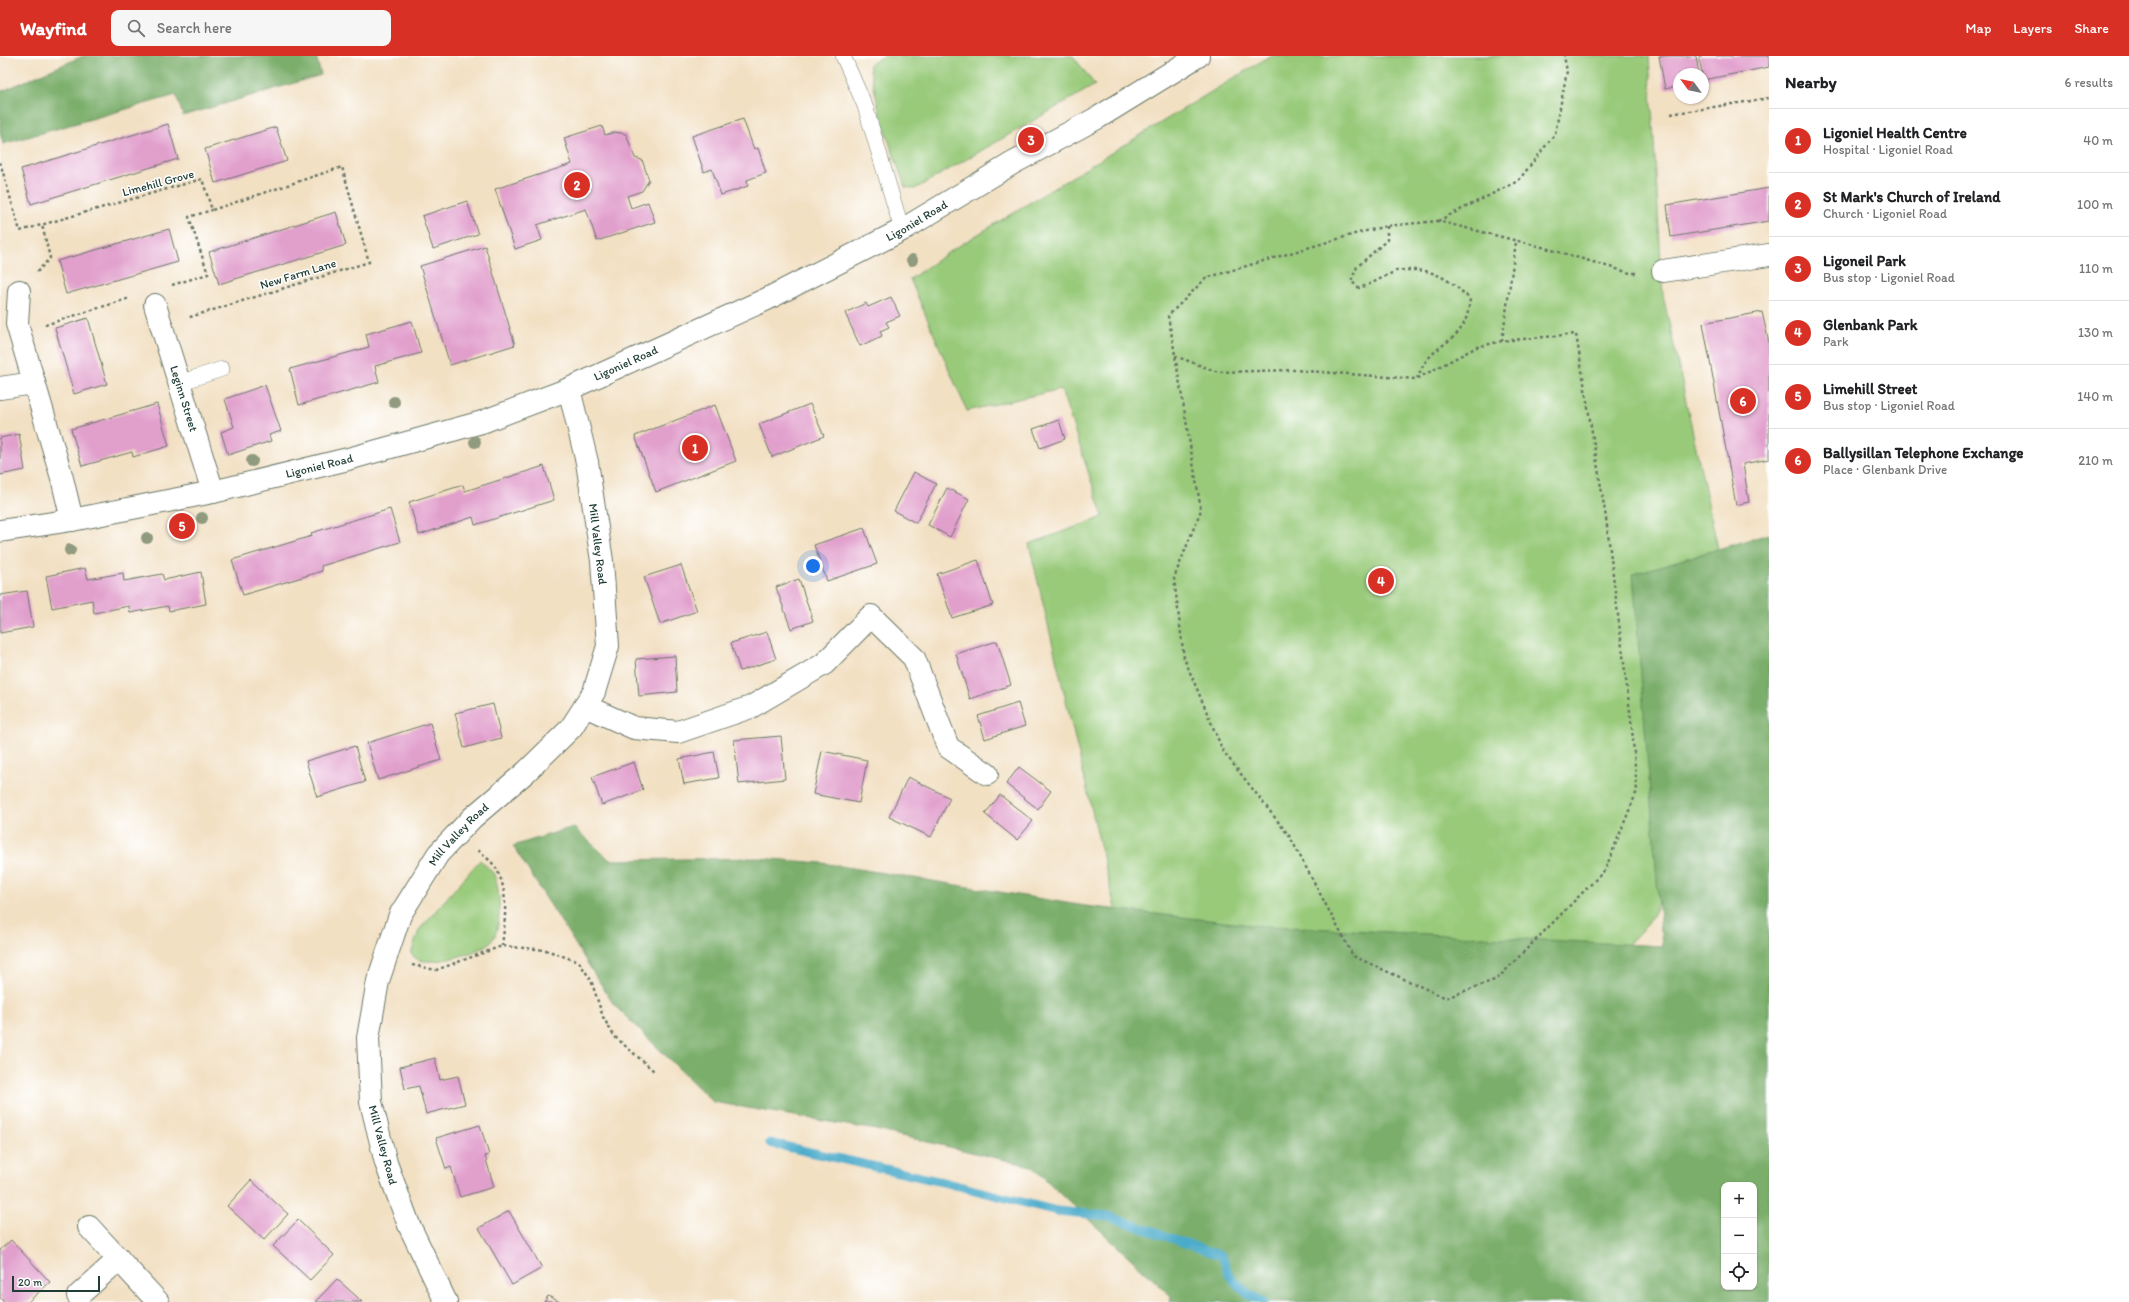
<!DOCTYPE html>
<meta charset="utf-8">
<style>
:root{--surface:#fff;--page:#f6f6f6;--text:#202124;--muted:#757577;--line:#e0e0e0;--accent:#d93025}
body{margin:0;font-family:Itim,sans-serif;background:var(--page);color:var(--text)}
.controls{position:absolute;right:12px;bottom:12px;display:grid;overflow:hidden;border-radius:8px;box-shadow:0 1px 3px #0004}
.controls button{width:36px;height:36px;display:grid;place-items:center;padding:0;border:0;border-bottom:1px solid var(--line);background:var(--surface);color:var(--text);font:20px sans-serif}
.compass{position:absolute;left:1673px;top:12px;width:36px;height:36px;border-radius:50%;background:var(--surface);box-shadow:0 1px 3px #0004;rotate:303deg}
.scale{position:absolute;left:12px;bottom:10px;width:88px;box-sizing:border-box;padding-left:4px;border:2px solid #1f3d34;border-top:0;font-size:11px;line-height:14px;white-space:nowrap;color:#1f3d34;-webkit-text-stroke:3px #fff;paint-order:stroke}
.you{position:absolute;left:813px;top:510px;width:14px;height:14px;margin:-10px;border:3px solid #fff;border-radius:50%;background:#1a73e8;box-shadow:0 0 0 6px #1a73e833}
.badge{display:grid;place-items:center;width:26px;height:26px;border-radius:50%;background:var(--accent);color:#fff;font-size:13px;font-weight:700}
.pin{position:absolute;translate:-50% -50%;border:2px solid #fff;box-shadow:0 1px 4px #0006}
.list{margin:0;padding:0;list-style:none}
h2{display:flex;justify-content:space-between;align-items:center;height:52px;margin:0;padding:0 16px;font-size:17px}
h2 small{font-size:13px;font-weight:400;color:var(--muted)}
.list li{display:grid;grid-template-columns:26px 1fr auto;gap:12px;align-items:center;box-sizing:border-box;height:64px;padding:0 16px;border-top:1px solid var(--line)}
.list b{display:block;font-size:15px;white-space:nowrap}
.list p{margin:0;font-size:13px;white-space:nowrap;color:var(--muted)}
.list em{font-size:13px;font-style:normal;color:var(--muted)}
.icon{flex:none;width:22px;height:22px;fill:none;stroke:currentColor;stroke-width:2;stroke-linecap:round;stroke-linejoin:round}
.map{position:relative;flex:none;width:1769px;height:1246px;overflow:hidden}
header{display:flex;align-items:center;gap:24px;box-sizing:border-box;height:56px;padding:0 20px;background:var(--accent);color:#fff}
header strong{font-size:19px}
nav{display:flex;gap:22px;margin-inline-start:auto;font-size:14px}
.search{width:280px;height:36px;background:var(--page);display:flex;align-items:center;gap:10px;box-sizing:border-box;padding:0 14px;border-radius:8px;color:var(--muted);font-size:15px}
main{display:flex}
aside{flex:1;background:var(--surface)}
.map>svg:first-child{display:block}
.green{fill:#99ca7a;stroke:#5c8457}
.forest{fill:#7aae6a;stroke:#4c764f;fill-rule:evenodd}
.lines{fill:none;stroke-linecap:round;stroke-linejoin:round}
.stream{stroke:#4babca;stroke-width:9}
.building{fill:#e19fcc}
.service-casing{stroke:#697666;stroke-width:16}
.minor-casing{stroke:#697666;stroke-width:24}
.tertiary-casing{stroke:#697666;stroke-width:24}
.path{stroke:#697666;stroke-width:2.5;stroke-dasharray:3 3;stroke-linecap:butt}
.service{stroke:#fff;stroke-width:15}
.minor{stroke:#fff;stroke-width:22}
.tertiary{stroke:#fff;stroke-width:22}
.tree{fill:#8f9a7e}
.labels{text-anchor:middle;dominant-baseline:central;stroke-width:3;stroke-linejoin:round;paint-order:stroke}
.street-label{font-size:12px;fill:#1f3d34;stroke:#fff}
</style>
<header>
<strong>Wayfind</strong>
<div class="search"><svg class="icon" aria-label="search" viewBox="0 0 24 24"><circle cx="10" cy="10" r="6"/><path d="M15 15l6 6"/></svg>Search here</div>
<nav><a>Map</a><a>Layers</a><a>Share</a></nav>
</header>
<main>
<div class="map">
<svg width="1769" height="1246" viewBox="0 0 1769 1246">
<rect width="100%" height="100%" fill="#fff"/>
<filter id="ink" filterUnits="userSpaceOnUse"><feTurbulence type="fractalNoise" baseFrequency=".025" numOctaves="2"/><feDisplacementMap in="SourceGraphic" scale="8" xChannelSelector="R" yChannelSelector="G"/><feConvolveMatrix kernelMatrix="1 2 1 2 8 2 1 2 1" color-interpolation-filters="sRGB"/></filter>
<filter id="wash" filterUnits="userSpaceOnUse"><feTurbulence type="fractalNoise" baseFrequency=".012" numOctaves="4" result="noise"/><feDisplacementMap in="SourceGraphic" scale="16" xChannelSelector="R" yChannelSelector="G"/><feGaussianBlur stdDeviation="0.9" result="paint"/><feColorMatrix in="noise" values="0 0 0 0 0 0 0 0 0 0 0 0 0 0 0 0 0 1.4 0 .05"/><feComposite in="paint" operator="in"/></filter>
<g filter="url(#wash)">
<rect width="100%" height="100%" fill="#f2e0c3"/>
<path class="green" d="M884,0H1073L1095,29L915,133L905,131L881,63L869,9Z
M1270,0H1649L1663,239L1733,562L1712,739L1648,868L1567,950L1132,924L1029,488L1103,461L1061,333L967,355L910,223L949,196Z
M480,804C484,808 490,813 493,817C501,831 502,870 493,883C483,897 435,909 419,904C416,903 414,900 411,898L419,874Z"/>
<path class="forest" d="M83,0H316L321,19L183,60L176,39L3,88L0,76V36Z
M1769,478V1246H1170L1171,1240L1031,1110L876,1074L713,1046L614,949L513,790L573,771L610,804L759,802L822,807L1085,850L1251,869L1662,890L1633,518ZM1724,1129H1754V1231H1724Z"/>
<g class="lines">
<path class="stream" d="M770,1087L947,1127L1057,1155L1108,1160L1222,1200L1229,1219L1249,1239L1264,1246"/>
</g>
<g id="blocks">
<path class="building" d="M1659,0H1696L1699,18H1679V30L1665,33Z
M1699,0H1769V11L1703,24Z
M743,63L754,93L758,92L766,117L747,124L748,130L721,139L712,113L704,116L692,80Z
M168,68L178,103L31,148L21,113Z
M602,70L605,79L615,76L626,78L635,102L642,104L649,124L642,135L627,140L631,152L648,146L655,166L597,185L586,153L537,169L542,184L515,193L495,133L572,108L564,82Z
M276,71L287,105L215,127L205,93Z
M1769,132V165L1671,181L1667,149Z
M467,145L478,178L433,193L422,160Z
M336,156L346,189L219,228L209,196Z
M169,173L178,206L66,238L57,205Z
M485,190L515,289L450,309L420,210Z
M891,241L900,260L886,266L889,271L880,275L882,280L860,290L845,257L866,247L868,251Z
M1762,256L1769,287V403L1743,408L1749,446L1736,449L1703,267Z
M88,262L107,328L74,338L55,272Z
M412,265L421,297L375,310L379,326L299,349L290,313L369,291L366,278Z
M265,329L281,375L269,379L271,385L228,399L221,376L234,371L225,343Z
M157,348L169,390L133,401L132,396L82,410L71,373Z
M810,348L824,380L772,401L759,368Z
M715,349L736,405L656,436L635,380Z
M1059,364L1065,383L1040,392L1033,373Z
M19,378L25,414L0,419V382Z
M544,410L554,444L475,469L473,461L419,479L409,446L463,429L465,435Z
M914,416L936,428L916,467L894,455Z
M947,432L969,443L950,481L928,469Z
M390,453L400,486L321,510L322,515L243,539L232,504L312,480L311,477Z
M864,472L877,508L827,525L814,489Z
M978,504L993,549L952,562L937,518Z
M681,509L697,555L660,568L644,521Z
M85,512L88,523L123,517L124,525L162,518L164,524L201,516L206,548L169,555L168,550L130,557L129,550L94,557L92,544L52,552L46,520Z
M799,523L813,565L791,573L776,531Z
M27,535L33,571L0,577V539Z
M767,576L776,603L740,615L731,587Z
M997,585L1011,629L970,643L956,598Z
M675,600L677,636L639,640L636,603Z
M1018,647L1025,670L985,683L978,660Z
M493,648L501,682L464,692L455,657Z
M430,667L441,704L378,724L367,687Z
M781,680L785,723L739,728L734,684Z
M355,690L365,726L317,741L306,705Z
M822,695L867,704L859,747L813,738Z
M714,696L719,722L684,728L679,703Z
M634,706L643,734L602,749L592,721Z
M1019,711L1051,735L1038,753L1006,728Z
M908,721L950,742L931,781L889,761Z
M1000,739L1033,765L1017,784L985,758Z
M435,1002L440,1024L458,1020L465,1048L426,1058L419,1030L405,1033L400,1011Z
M480,1069L489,1099L485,1100L494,1131L460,1141L451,1111L446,1113L436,1082Z
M251,1124L288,1158L264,1184L227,1150Z
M509,1155L542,1212L512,1229L479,1172Z
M298,1164L334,1199L310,1224L273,1190Z
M11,1184L50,1226L28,1246H4L0,1242V1194Z
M337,1223L356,1240L362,1246H315Z
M548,1240L560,1246H544Z"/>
</g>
</g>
<g filter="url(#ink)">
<use href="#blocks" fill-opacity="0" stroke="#697666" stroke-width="1"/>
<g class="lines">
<defs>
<path id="service" d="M843,0L865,50L902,174
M179,327L222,313"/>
<g id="minor">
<path d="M1663,215L1769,199"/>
<path d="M19,235L17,268L62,422L72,464"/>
<path id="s1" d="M155,249L213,436"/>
<path d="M0,332L34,327"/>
<path d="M585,650L634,672L678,676L751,651L824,608L871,560L914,602L948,691L987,718"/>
<path d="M89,1171L158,1246"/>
<path d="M78,1240L119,1203"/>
<path id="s2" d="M446,1246L409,1169L386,1107L371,1046L368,982L378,925L400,859L438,798L472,762L526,716L571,672L594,636L608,590L602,505L587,406L569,333"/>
</g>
<g id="tertiary">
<path id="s3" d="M0,475L72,464L213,436L348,403L482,366L569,333L767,243L902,174L1013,107L1099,61L1198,0"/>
</g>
</defs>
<use href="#service" class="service-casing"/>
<use href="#minor" class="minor-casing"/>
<use href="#tertiary" class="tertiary-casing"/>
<path class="path" d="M1671,58L1769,42
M0,106L20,175L202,123L212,154L342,111L369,206L187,262
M1438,165L1518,125L1555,78L1567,15L1564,0
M1387,170V184L1357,211L1351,225L1359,232C1372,228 1383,221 1396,215C1400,214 1406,214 1411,214C1436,213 1453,227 1470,243C1466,284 1447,280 1426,305C1422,310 1420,317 1417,322
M37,216L50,202L42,169
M172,229L208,218L189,161L212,154
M45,269L130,242
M1502,285L1516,186
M1175,300L1218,316L1294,314L1416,323L1477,291L1502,285L1576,278L1606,462L1632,672L1637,735L1605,814L1497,923L1446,942L1353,900L1290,781L1223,695L1184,602L1174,522L1201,454L1172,281L1168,260L1206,222L1358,177L1387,170L1438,165L1542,191L1630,217H1638
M478,794C484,800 494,807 497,814C509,837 505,866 502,890
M412,909L436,914L502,890L546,894L579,906L591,924L603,961L614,980L654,1015"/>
<use href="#service" class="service"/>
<use href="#minor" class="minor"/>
<use href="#tertiary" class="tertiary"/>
</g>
<g class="tree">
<circle cx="912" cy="204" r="6"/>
<circle cx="394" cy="346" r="6"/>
<circle cx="475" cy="386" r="6"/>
<circle cx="252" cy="405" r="6"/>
<circle cx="202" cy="462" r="6"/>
<circle cx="147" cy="482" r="6"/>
<circle cx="70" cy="494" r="6"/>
</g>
</g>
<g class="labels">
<g class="street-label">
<text transform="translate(158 127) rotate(-15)">Limehill Grove</text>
<text stroke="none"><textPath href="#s3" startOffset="974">Ligoniel Road</textPath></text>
<text transform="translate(298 218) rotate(-17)">New Farm Lane</text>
<text stroke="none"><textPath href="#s3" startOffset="650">Ligoniel Road</textPath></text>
<text stroke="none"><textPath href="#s1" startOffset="98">Leginn Street</textPath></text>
<text stroke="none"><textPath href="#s3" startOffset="326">Ligoniel Road</textPath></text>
<text transform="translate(598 488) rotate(83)">Mill Valley Road</text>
<text stroke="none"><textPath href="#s2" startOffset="506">Mill Valley Road</textPath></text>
<text transform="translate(383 1089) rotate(75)">Mill Valley Road</text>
</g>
</g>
</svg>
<div class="controls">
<button>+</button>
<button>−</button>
<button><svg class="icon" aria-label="locate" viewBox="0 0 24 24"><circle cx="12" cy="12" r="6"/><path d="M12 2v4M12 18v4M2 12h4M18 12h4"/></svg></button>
</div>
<svg class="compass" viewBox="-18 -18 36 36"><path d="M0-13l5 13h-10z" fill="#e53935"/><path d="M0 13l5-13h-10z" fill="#757577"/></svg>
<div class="scale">20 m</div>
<div class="you"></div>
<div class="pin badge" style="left:695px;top:392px">1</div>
<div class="pin badge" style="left:577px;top:129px">2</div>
<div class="pin badge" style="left:1031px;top:84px">3</div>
<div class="pin badge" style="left:1381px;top:525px">4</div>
<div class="pin badge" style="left:182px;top:470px">5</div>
<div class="pin badge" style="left:1743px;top:345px">6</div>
</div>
<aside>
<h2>Nearby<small>6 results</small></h2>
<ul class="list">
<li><span class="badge">1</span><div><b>Ligoniel Health Centre</b><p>Hospital · Ligoniel Road</p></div><em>40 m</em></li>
<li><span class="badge">2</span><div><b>St Mark's Church of Ireland</b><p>Church · Ligoniel Road</p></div><em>100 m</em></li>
<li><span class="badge">3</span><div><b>Ligoneil Park</b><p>Bus stop · Ligoniel Road</p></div><em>110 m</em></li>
<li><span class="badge">4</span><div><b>Glenbank Park</b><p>Park</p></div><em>130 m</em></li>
<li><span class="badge">5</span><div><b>Limehill Street</b><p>Bus stop · Ligoniel Road</p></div><em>140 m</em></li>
<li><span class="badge">6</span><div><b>Ballysillan Telephone Exchange</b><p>Place · Glenbank Drive</p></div><em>210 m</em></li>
</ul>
</aside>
</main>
